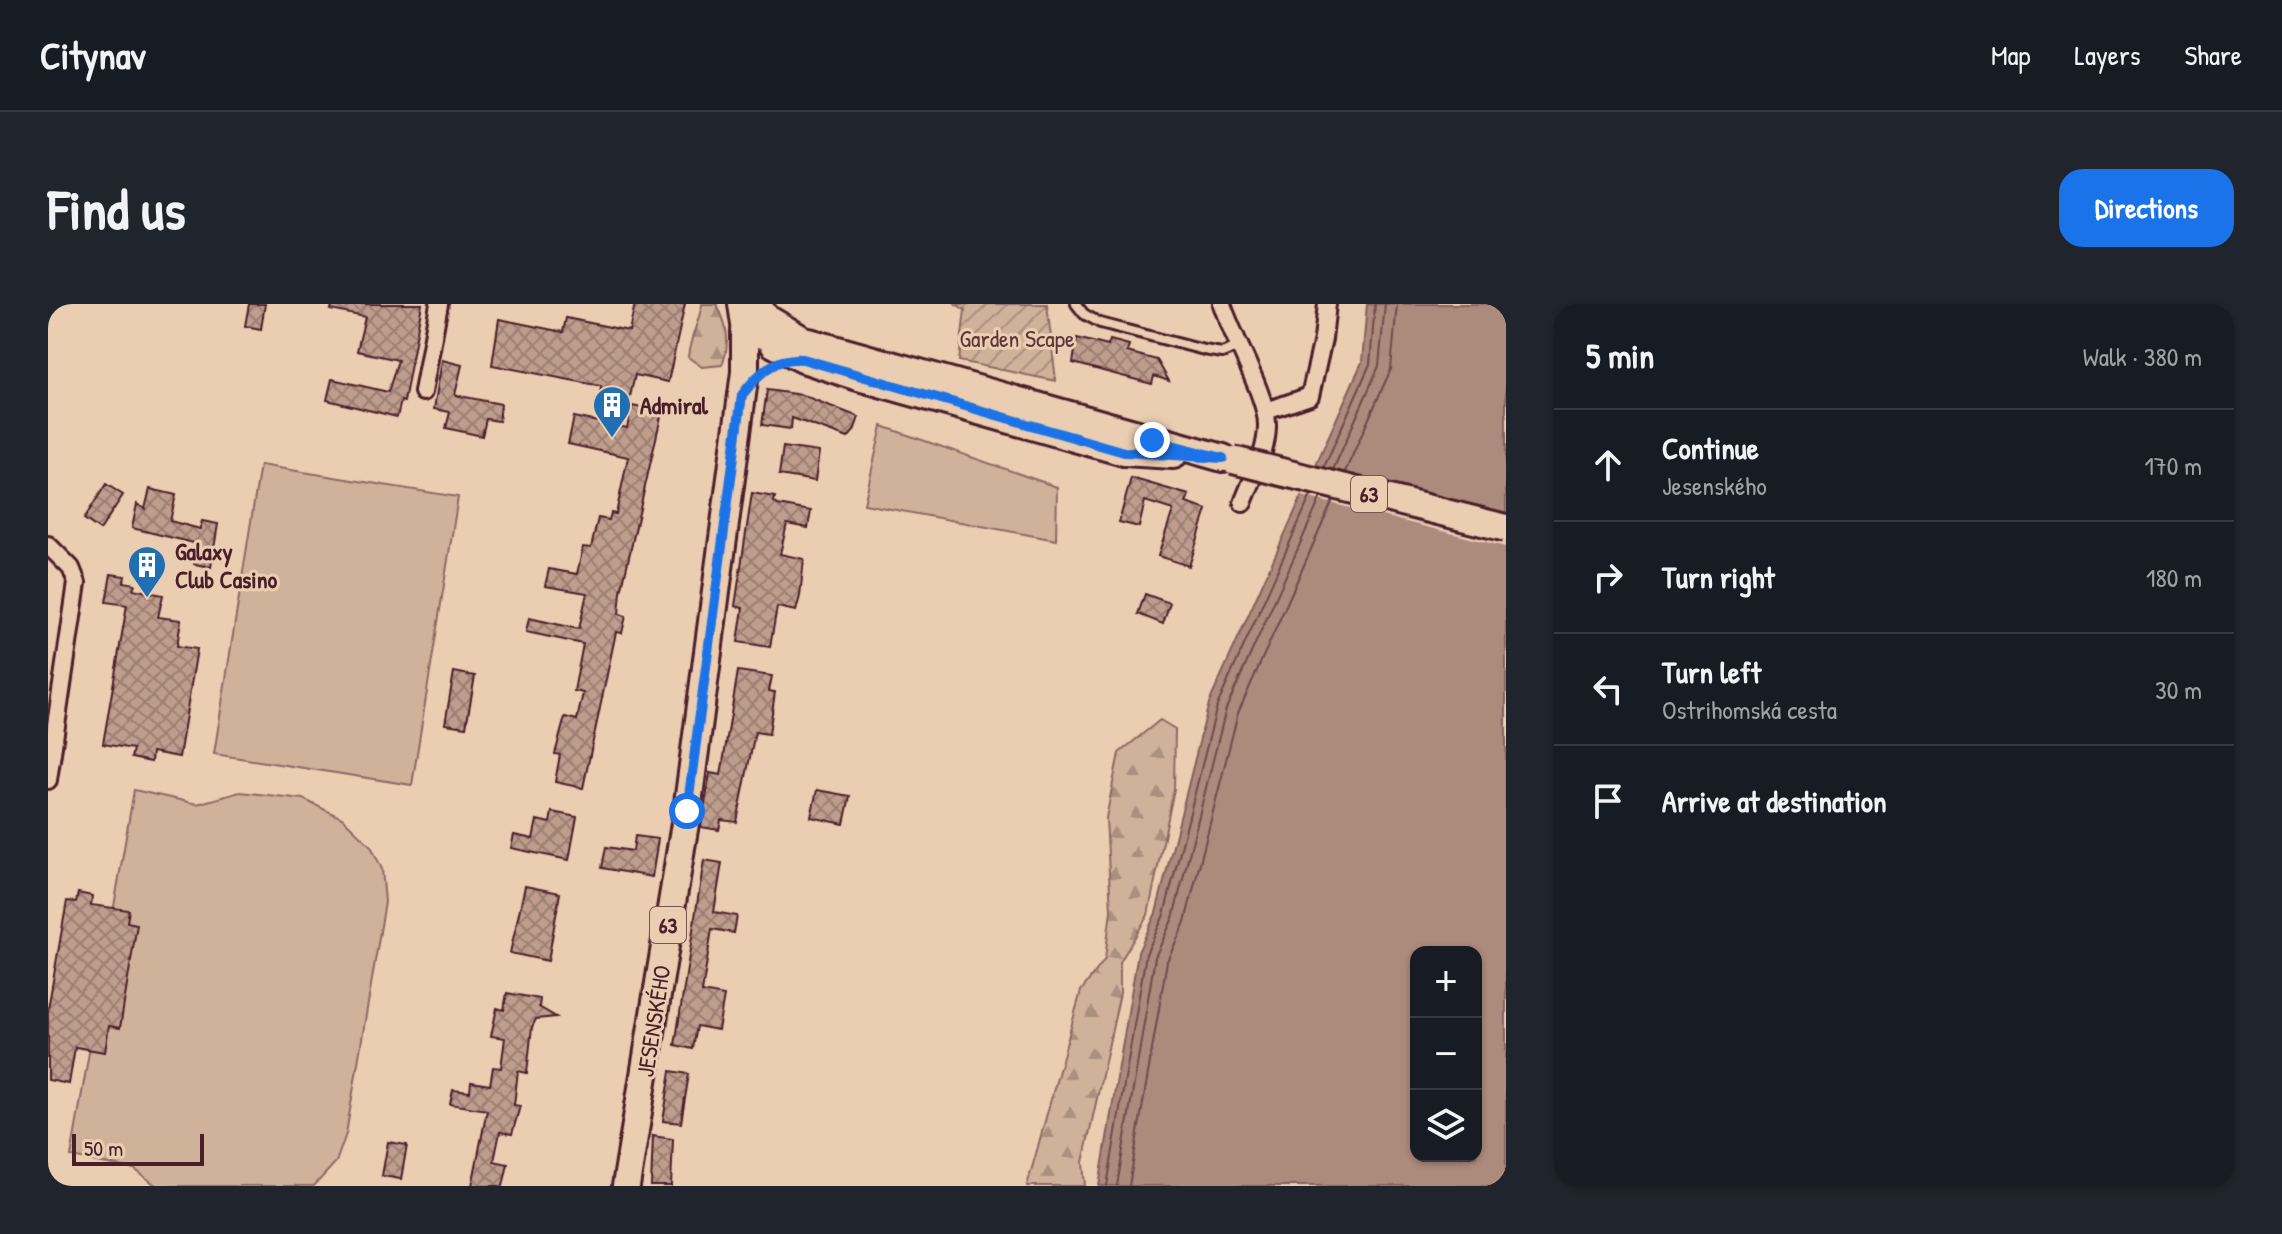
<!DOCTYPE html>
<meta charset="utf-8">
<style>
:root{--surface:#171b24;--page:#20242c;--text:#f1f3f6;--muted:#9ea1a6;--line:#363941;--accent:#1a73e8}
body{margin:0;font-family:"Patrick Hand",sans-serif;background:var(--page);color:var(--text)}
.controls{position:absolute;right:24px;bottom:24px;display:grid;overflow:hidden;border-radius:16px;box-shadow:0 2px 6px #0004}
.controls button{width:72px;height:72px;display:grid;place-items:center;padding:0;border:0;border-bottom:2px solid var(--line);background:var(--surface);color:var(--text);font:40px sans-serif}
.scale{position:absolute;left:24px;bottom:20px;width:132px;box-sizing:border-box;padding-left:8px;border:4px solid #4a1f2b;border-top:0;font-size:22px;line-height:28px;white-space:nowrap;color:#4a1f2b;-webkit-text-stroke:6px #ebceb1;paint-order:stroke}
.stop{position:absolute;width:24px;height:24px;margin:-18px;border:6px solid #1a73e8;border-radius:50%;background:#fff}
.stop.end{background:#1a73e8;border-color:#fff;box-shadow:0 2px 8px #0008}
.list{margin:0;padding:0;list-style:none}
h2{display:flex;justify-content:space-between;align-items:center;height:104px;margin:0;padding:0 32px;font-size:34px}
h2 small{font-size:26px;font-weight:400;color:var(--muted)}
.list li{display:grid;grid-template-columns:52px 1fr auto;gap:24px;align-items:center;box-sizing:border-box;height:112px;padding:0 32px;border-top:2px solid var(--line)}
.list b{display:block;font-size:30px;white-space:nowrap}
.list p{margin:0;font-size:26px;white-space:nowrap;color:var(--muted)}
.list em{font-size:26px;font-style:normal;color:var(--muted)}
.icon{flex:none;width:44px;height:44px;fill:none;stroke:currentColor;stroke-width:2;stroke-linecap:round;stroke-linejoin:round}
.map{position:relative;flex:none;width:1458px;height:882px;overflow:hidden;border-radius:24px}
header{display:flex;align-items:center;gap:48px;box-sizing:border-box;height:112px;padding:0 40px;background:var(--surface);border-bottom:2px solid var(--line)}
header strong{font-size:38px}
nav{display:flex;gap:44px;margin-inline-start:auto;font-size:28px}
.intro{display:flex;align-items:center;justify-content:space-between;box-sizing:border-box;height:192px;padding:0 48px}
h1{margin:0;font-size:56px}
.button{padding:20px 36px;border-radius:24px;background:var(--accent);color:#fff;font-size:28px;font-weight:700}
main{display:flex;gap:48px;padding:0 48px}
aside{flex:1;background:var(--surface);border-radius:24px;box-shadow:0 2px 6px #0004}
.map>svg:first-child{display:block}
.grass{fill:#d0b29b;stroke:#8d6863;stroke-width:2}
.forest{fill:url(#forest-firs);stroke:#8d6863;stroke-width:2}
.garden{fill:url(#garden-furrows);stroke:#8d6863;stroke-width:2}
.water{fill:#ac8a7c;stroke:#855f5c;stroke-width:2;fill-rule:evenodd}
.pier{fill:#ebceb1}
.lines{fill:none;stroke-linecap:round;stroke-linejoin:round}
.shore{stroke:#714a4b;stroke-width:2}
.building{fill:url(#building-cross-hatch);stroke:#4a1f2b;stroke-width:2}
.lane-casing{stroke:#4a1f2b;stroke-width:14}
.street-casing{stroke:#4a1f2b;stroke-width:22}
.secondary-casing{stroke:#4a1f2b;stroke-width:30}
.primary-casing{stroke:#4a1f2b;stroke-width:32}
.lane{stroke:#ebceb1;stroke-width:8}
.street{stroke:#ebceb1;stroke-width:16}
.secondary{stroke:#ebceb1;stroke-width:24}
.primary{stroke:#ebceb1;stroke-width:26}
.primary-bridge-casing{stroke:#4a1f2b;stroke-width:32;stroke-linecap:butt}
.primary-bridge{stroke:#ebceb1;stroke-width:26}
.route{stroke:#1a73e8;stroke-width:10}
.labels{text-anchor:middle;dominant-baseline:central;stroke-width:6;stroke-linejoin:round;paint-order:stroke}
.shield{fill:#ebceb1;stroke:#7a5453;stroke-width:2}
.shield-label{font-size:22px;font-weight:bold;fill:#4a1f2b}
.park-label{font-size:24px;fill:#5e353c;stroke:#ebceb1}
.poi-label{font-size:24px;font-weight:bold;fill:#4a1f2b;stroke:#ebceb1;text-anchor:start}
.street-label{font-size:24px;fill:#4a1f2b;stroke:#ebceb1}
</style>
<header>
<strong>Citynav</strong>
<nav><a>Map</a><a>Layers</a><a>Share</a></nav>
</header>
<div class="intro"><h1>Find us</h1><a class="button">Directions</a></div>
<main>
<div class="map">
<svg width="1458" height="882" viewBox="0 0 1458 882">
<defs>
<pattern id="forest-firs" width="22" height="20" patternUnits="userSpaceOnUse" patternTransform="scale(2)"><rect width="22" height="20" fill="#d0b29b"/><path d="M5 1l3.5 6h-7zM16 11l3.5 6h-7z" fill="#ab907f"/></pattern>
<pattern id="garden-furrows" width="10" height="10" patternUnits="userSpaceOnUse" patternTransform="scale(2)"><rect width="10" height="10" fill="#d0b29b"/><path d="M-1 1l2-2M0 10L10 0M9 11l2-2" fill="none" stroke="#ab907f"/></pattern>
<pattern id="building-cross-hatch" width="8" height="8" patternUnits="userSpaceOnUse" patternTransform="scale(2)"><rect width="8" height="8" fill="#be9d8c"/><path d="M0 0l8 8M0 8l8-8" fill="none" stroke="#9c7f73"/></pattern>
</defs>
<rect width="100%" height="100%" fill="#ebceb1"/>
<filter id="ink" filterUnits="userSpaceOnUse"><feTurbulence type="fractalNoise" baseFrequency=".0125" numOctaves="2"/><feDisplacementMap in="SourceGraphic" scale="16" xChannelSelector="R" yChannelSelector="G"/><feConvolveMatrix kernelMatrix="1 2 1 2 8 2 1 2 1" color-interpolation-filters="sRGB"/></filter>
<g filter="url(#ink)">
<path class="grass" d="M834,122L1009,183L1008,236L816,200Z
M212,161L410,193L364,481L166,450Z
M86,486L149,500L192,488L255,495L294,514L323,542L334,565L337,598L298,830L288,858L266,882H109L86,865L23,853Z"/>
<path class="forest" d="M654,0H669C679,21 683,39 674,61L654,63L640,53C642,33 651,19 654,0Z
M1112,416L1127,425L1126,485L1100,611L1072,658V689L1035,858L1037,882H979L1033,687L1057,655L1063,606L1058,514L1071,449Z"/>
<path class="garden" d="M908,0H999L1008,77L911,57L917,6Z"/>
<path class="water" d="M1319,0H1458V882H1051L1090,648L1108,609L1161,399L1314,58ZM1368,648H1428V852H1368Z"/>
<path class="pier" d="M1263,161L1458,209V243L1250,191Z"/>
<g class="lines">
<path class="shore" d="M1276,163L1322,60L1327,0
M1285,166L1331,62L1337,0
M1297,168L1343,65L1349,0
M1059,882L1098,650L1116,611L1169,402L1263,191
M1069,882L1107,653L1125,614L1178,405L1273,193
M1081,882L1119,657L1137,618L1190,409L1285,196"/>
</g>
<path class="building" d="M201,0H217L213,25L197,22Z
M284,0H374L356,98L353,97L349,113L279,96L284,75L340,88L350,56L309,47L317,13L283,6Z
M587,0H637L620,78L587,71L581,97L552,91L553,82L444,61L451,15L515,28L518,14L581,27Z
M1029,34L1060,42L1062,36L1081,41L1079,48L1109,56L1121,77L1106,72L1104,80L1025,59Z
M394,56L414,61L407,91L453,100L451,117L438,115L434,132L398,124L402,108L386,105Z
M719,86L754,91L811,113L806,127L800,134L744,114L743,125L714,121Z
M584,102L614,108L573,288L571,310L578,312L574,329L568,328L535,484L507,478L512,451L507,450L517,413L529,416L535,389L526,387L535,340L478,328L481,314L531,325L539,289L497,282L501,265L529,270L535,243L543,244L550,214L561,216L563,209L568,210L580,153L520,140L526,113L579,124Z
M735,143L771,148L767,177L731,171Z
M1083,174L1141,191L1138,199L1159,206L1141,262L1110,252L1125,206L1097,197L1091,223L1071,218Z
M58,180L75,191L52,226L36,215Z
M102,185L128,191L122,217L152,225L154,217L170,220L163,263L146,260L150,240L84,224L89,200L97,205Z
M704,189L727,193L726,198L730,201L763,207L760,224L739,220L732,250L756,255L752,292L748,307L729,303L722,343L690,338L695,304L687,302Z
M63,270L77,272L76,278L87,280L85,285L115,291L110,313L133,316L129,342L149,345L131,453L104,448L103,458L83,454L85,445L55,440L79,301L58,298Z
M1097,290L1122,299L1115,320L1090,310Z
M690,367L724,372L721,387L727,388L721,430L707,428L689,518L673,516L671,526L653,523L662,469L673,471Z
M406,368L427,372L418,423L397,420Z
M769,486L802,492L796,520L763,513Z
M504,508L529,513L521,556L463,544L466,531L485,535L489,516L502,519Z
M587,532L610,535L604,573L554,564L558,543L585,547Z
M656,556L674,559L666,608L689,612L686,629L664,625L654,688L676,692L670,726L649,722L645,745L627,741Z
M477,582L512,589L500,657L462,649Z
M30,589L44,592L43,601L81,606L79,618L89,620L72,724L61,722L57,748L27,743L21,780L0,776V705L19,597L28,598Z
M459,689L492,695L491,703L508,713L488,715L484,723L479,769L470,767L466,801L472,802L464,830L452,828L446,857L460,860L455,882H424L439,806L402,800L405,786L422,788L423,778L442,781L445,763L453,764L457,734L443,732L449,704L456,706Z
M623,767L641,770L633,819L615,817Z
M605,832L625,835L623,882H603Z
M340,838L359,841L353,875L334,872Z"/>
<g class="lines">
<defs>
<path id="lane" d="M1028,0L1036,10L1052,19L1156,46L1174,49L1189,43"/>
<path id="street" d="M1174,0C1184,32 1220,94 1219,122C1219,148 1204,175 1195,199
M375,88L391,0
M1218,107L1262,92L1275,35L1279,0
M0,241L23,264L29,279L0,476"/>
<path id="secondary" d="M693,0L697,28"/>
<path id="primary" d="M709,0L718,14L750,33
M726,40L755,55L807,72L1076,148L1125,151
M578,882L639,507L697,68V28L761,38L1175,154"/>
</defs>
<use href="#lane" class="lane-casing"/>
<use href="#street" class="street-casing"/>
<use href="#secondary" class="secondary-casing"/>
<use href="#primary" class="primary-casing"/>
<use href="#lane" class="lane"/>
<use href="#street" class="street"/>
<use href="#secondary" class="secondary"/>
<use href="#primary" class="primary"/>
<defs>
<path id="primary-bridge" d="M1185,156L1458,224"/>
</defs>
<use href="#primary-bridge" class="primary-bridge-casing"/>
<use href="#primary-bridge" class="primary-bridge"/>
</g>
</g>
<g class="lines" filter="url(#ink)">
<path class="route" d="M639,507L694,91C711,69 726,53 755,55L1076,148L1175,154L1104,136"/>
</g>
<defs>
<symbol id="building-pin" viewBox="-11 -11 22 30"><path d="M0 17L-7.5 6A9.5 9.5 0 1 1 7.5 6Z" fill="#1f6fb2" stroke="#ebceb1"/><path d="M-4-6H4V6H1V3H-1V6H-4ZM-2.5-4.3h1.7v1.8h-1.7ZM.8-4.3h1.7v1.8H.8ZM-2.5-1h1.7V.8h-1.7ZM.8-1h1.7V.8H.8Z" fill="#fff"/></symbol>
</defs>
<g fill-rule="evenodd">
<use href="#building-pin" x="542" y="79" width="44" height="60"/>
<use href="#building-pin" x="77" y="239" width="44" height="60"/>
</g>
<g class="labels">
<g class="shield">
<rect x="1303" y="172" width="36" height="36" rx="6"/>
<rect x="602" y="603" width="36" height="36" rx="6"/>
</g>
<g class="shield-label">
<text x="1321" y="190">63</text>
<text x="620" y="621">63</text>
</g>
<g class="park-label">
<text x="969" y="34">Garden Scape</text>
</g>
<g class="poi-label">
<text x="592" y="101">Admiral</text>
<text x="127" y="247">Galaxy<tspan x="127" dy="28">Club Casino</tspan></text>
</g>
<g class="street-label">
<text transform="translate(605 717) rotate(-81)">JESENSKÉHO</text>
</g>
</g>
</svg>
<div class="controls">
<button>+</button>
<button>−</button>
<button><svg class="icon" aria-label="layers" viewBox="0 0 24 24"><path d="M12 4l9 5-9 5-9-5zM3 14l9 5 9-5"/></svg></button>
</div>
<div class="scale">50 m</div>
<div class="stop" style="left:639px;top:507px"></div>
<div class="stop end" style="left:1104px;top:136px"></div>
</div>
<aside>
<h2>5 min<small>Walk · 380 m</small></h2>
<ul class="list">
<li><svg class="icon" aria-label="ahead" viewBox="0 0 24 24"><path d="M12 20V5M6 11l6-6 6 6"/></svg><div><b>Continue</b><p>Jesenského</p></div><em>170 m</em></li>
<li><svg class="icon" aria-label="right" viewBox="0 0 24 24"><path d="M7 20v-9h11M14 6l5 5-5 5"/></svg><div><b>Turn right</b></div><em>180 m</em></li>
<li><svg class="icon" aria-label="left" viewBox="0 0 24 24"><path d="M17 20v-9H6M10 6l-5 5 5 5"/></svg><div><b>Turn left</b><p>Ostrihomská cesta</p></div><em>30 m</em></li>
<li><svg class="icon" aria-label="arrive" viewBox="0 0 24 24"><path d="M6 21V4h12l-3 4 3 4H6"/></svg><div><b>Arrive at destination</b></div></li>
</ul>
</aside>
</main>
